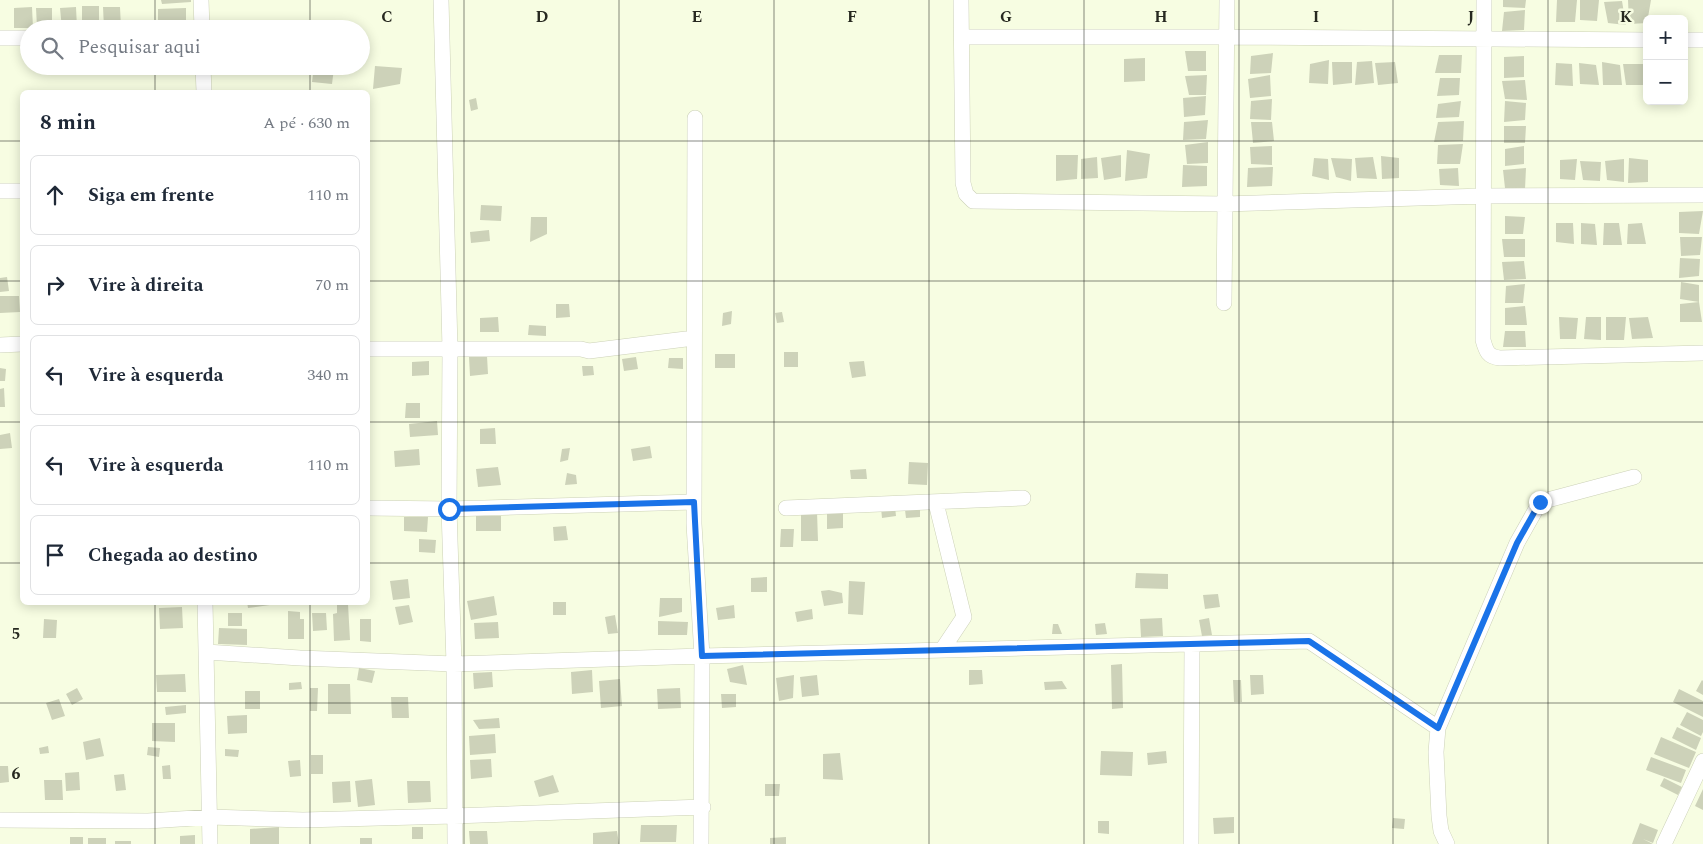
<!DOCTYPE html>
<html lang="pt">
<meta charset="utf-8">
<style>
:root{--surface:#fff;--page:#f2f2f3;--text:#1f2937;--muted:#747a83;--line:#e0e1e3}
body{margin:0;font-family:Spectral,serif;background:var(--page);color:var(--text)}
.controls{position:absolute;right:15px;top:15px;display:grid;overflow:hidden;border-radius:8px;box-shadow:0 2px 12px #0003}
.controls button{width:45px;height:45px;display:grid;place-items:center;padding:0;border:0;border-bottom:1px solid var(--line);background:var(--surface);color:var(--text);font:25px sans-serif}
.stop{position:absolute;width:15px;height:15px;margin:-11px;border:4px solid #1a73e8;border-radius:50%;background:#fff}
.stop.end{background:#1a73e8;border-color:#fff;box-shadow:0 1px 5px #0008}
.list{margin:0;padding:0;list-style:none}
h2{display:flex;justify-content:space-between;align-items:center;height:65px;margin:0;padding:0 20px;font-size:21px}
h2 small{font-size:16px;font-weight:400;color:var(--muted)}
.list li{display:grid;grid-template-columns:32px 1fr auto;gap:15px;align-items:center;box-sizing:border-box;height:80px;margin:0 10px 10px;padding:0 10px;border:1px solid var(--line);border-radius:8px}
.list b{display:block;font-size:19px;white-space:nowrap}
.list em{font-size:16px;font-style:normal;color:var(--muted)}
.icon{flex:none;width:28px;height:28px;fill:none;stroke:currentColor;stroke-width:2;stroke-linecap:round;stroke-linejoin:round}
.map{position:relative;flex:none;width:1703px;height:844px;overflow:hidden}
.search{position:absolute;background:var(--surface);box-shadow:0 2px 12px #0003;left:20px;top:20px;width:350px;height:55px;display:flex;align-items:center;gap:12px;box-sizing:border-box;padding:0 18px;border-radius:28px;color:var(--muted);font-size:19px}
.panel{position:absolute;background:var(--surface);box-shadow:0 2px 12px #0003;left:20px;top:90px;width:350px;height:515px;border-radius:8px}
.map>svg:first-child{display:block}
.building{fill:#cdd2b9}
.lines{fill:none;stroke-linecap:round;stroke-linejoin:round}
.minor-casing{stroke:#ccd1b8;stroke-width:16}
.minor{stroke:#fff;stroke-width:15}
.route{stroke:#1a73e8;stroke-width:6}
.grid{fill:none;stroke:#272920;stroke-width:1;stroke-opacity:0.55}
.grid-label{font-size:16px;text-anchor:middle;font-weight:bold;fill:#272920;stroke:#f7fde2;stroke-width:5;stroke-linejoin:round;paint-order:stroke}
</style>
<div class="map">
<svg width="1703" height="844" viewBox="0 0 1703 844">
<rect width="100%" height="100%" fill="#f7fde2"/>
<path class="building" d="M161,0H191V2L162,4Z
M1503,0H1526L1525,8L1503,7Z
M1557,0H1577L1575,22H1556Z
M1580,0H1599L1597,21L1580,20Z
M1628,0H1651L1647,23L1629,24Z
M1622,1L1626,25L1608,23L1604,2Z
M82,6H99V23H82Z
M32,7L33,28H14V8Z
M76,7L77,28L62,29L60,8Z
M103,7H120L121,28H104Z
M36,8H52V26L37,27Z
M186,8V25L158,26V9Z
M1525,10L1524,30L1502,31L1504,12Z
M1185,51H1206V71H1188Z
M1273,53L1271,73L1250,74L1251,56Z
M1439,55H1462L1461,73H1435Z
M1524,56V77L1504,78V57Z
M1145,58V81L1124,82V59Z
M1329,60L1328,84L1309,83L1310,64Z
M1372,61L1374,83L1355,85L1357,62Z
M1332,62H1352V83L1333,85Z
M1395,62L1398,83L1378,85L1375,63Z
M1602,62L1620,65L1622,85H1603Z
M1556,63L1572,64L1573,86L1555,85Z
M1579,63L1596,65L1599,85L1580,84Z
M1623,64H1644L1646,85H1626Z
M258,66H271V75H257Z
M314,66L334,68L332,84L312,82Z
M375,66L402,68L400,84L373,89Z
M1207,75L1206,95H1189L1185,76Z
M1270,75L1271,96L1250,98L1248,79Z
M1440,78H1460L1459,95L1437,96Z
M1525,80L1527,100L1505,99L1502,81Z
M1206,96L1205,115L1184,117L1183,98Z
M476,98L478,109L471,111L469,100Z
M1272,99L1271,120L1250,119L1251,101Z
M1461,101L1459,117L1436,118L1438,104Z
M1505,101L1526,103L1525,120L1504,122Z
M1208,120L1206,139L1183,140L1184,122Z
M1464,121L1463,141L1434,142L1438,122Z
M1251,122H1272L1274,141L1253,143Z
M1504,126H1526L1525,143H1504Z
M1208,142V163L1187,164L1185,145Z
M1463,144L1460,164H1437L1438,145Z
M1272,146V165L1251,164L1250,147Z
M1524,146V164L1505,166V149Z
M1127,150L1150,154L1147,178L1125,181Z
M1056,155H1078L1077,179L1056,181Z
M1121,155V177L1104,180L1101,158Z
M1381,156L1399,158V178L1382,179Z
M1097,157L1098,178L1081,179V159Z
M1373,157L1377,179L1357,178L1355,158Z
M1314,158L1328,159L1329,180L1312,176Z
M1331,158L1352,159L1351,181L1336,177Z
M1629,158L1648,160V182L1628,183Z
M1577,159L1575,180L1560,179V160Z
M1624,159V182L1607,180L1605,161Z
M1580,161L1601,162L1600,181L1583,180Z
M1183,165L1207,166V186L1182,187Z
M1273,167L1272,186L1247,187L1248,168Z
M1458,168L1459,186L1440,185L1439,169Z
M1526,168L1525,189L1505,188L1503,170Z
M481,205L502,206L501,221L480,220Z
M1703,211L1699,234L1679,233V212Z
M1505,216L1525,217L1523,234H1505Z
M531,217H547V234L530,242Z
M1556,223H1573L1574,244L1556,242Z
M1581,223L1595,224L1597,245L1581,244Z
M1604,223H1619L1622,245H1603Z
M1642,223L1646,244H1627L1628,224Z
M489,230L490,241L471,243L470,232Z
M1680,237H1702L1700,255L1681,256Z
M1502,239H1525V257H1504Z
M1680,258L1700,259L1699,276L1679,278Z
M1524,261L1526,279L1504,280L1502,262Z
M7,277L9,291L0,292V278Z
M1681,282L1699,285V302L1680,299Z
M1525,284L1523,303H1505L1506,286Z
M0,296H19L20,312L0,313Z
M1699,302L1702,322H1680V304Z
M556,304H569L570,317L556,318Z
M1525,306L1527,325H1505V308Z
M732,311L731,324L722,326L723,313Z
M782,312L784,322L777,323L775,313Z
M498,317L499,332H480V318Z
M1559,317L1578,318L1576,339H1560Z
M1586,317H1601V340L1584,339Z
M1606,317H1626L1624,340H1606Z
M1648,317L1653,338L1632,339L1629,318Z
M529,325L546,326V336L528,335Z
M1505,331H1525L1526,347H1503Z
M784,352H798V367H784Z
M715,354H735V368H715Z
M487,356L488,374L470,376L469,357Z
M636,357L638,369L624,371L622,359Z
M669,358H683V369L668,368Z
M429,361V375L412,376V362Z
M864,361L866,376L852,378L849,362Z
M582,366H593L594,375L583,376Z
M0,368L6,369L5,381H0Z
M4,388L5,407H0V389Z
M406,403H420V418H405Z
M437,421L438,435L410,437L409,424Z
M495,428L496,444H480V429Z
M10,433L12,448L0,449V435Z
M650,446L652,458L633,461L631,449Z
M570,448L568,460L560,462L562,449Z
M419,449L420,465L395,467L394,451Z
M909,462L928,463L927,485L908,484Z
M498,467L501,485L478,487L476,469Z
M866,469L867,479H851L850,470Z
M567,473L576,475L577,484L565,485Z
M895,507L896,516L882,518L881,508Z
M920,508V517L906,518L905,510Z
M801,512H817L818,541H801Z
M827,512H843V528L827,529Z
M476,516H501V531H476Z
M404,517H428L427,532L404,531Z
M566,526L568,540L554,541L553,527Z
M781,529H794L793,547H780Z
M419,539L436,540L435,553L419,552Z
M1136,573L1168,574V589L1135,588Z
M767,577V592H751V578Z
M408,579L410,598L393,600L390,581Z
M849,581L865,582L863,615L848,614Z
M829,590L842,593L843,603L824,606L821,591Z
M1218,594L1220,607L1205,609L1203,595Z
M494,596L497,615L471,620L467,601Z
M660,598H682V612L659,617Z
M247,602H277V604L248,608Z
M553,602H566V615H553Z
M348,604L350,640L334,641L333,614L337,613V605Z
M409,605L413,622L399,625L395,607Z
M734,605L735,618L718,620L716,608Z
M182,607L183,628L160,629L159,608Z
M812,609L813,619L797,622L795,612Z
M288,611L300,612V619H304V639H288Z
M228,613H242V626H228Z
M312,613H326L327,630L313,631Z
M615,615L618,633L608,634L605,617Z
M1162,618L1163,636L1141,637L1140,619Z
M1209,618L1212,635L1202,636L1199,620Z
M44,619L57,620L56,638H43Z
M360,619H371V642L360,641Z
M658,621L688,622L687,635H658Z
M498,622L499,638L475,639L474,623Z
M1105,623L1107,634L1096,635L1095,624Z
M1053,624H1058L1062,634H1052Z
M219,628L247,629V645L218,644Z
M1122,664L1123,708L1112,709L1111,665Z
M743,665L747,685L730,682L727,669Z
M359,668L375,671L372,683L357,680Z
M592,670L593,692L572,694L571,672Z
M969,670H982L983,684L969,685Z
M492,672L493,687L474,689L473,673Z
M185,674L186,692H157L156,675Z
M794,675L793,698L779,701L776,678Z
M817,675L819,695L802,697L800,677Z
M1250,675H1263L1264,694L1251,695Z
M620,679L622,706L601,708L599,681Z
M1233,680H1241L1242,702H1234Z
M1702,680L1703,681V695L1696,691Z
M1062,681L1067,689L1045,690L1044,682Z
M301,682L302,689L289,690V683Z
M328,684H350L351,714H328Z
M77,688L83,699L72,705L66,694Z
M310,688H318L317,711H310Z
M680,688L681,708L658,709L657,689Z
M1679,689L1703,701V717L1673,702Z
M245,691H260V709H245Z
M721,694H736V707L722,708Z
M391,697H408L409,718H392Z
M59,699L65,716L52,720L46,703Z
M186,705V713L166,715L165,707Z
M1687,712L1703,720V732L1701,736L1680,725Z
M247,715V733L228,734L227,716Z
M499,718L500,728L479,729L473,720Z
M152,723H175V742L152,741Z
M1677,727L1701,738L1696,750L1672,738Z
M495,734L496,753L470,755L469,736Z
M1661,737L1696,752L1689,768L1654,754Z
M100,738L104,756L86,760L83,742Z
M48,746L49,753L40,754L39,748Z
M148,747L160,748L159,757L147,755Z
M225,749L239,750L238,757L225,756Z
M1101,751L1133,752L1132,776L1100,775Z
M1166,751L1167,763L1148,765L1147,753Z
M840,753L843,780L823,779V754Z
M311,755H323V774H311Z
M1651,757L1686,770L1681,783L1646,770Z
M491,759L492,777L471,779L470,760Z
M300,760L301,776L290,777L288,761Z
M170,765L171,779H163L162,766Z
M0,766H8L9,782L0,783Z
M79,772L80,790L66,791L65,773Z
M124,774L126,790L116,791L114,775Z
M553,775L559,792L539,797L534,781Z
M1664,778L1682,787L1678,795L1660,786Z
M372,779L375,805L358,807L355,781Z
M44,780H62L63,800H45Z
M350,781L351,802L333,803L332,782Z
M407,781H430L431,802L408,803Z
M765,784H780L779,796H765Z
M1703,789V810L1695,806Z
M1234,817V833L1214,834L1213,818Z
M1393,818L1405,819L1404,829L1392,828Z
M1098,821H1109V834L1098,833Z
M1640,823L1658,830L1653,843L1643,839L1653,844H1632Z
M641,825H677L676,842H640Z
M279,827V844H250V829Z
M412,827H423V839H412Z
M469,831H487L488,844H470Z
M617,831L619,844H593V833Z
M195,835V844H180V836Z
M70,837H83V844H70Z
M786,837V844H770V838Z
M88,838H106V844H88Z
M360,838H372V844H360Z
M115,841H131V844H115Z"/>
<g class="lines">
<defs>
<path id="minor" d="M201,0L202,29
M441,0L450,349L449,509L454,664L455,844
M961,0L963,183L966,194L973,201L1225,204L1484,196L1703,195
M1484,0L1483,340C1486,351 1488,357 1500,358L1703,353
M962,37H1227L1647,40
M0,38H29
M1684,40H1703
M203,66L204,92
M695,118L694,524L702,656L701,844
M0,191H22
M1224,303L1227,0
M0,345L22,344
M368,349H581L589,351L694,338
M936,503L964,617L942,650
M368,508L449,509L694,502
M786,508L1023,498
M205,602L210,844
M206,652L300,658L454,664L702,656L1309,641L1438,728L1517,543L1540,502L1634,477
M1436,725L1438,728L1436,752L1439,816L1441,831L1447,844
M0,820L148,821L211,817L303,820L454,816L703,807
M1191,844L1192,644
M1664,844L1703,761"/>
</defs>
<use href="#minor" class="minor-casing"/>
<use href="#minor" class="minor"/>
</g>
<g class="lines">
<path class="route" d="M449,509L694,502L702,656L1309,641L1438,728L1517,543L1540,502"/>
</g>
<path class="grid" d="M155,0V29M310,0V29M464,0V844M619,0V844M774,0V844M929,0V844M1084,0V844M1239,0V844M1393,0V844M1548,0V844M155,66V92M310,66V92M0,141H22M368,141H1703M0,281H22M368,281H1703M0,422H22M368,422H1703M0,563H22M368,563H1703M155,602V844M310,602V844M0,703H1703"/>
<g class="grid-label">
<text x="387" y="22">C</text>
<text x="542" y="22">D</text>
<text x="697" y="22">E</text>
<text x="852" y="22">F</text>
<text x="1006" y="22">G</text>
<text x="1161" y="22">H</text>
<text x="1316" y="22">I</text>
<text x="1471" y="22">J</text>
<text x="1626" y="22">K</text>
<text x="16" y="639">5</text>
<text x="16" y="779">6</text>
</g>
</svg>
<div class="controls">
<button>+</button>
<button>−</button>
</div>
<div class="stop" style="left:449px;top:509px"></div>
<div class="stop end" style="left:1540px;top:502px"></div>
<div class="search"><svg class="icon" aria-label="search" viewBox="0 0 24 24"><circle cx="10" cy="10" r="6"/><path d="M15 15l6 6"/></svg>Pesquisar aqui</div>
<section class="panel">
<h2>8 min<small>A pé · 630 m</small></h2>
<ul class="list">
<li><svg class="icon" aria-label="ahead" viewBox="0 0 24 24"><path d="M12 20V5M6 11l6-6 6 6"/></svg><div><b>Siga em frente</b></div><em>110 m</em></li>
<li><svg class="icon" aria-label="right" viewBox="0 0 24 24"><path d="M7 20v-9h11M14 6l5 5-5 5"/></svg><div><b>Vire à direita</b></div><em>70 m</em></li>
<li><svg class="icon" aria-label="left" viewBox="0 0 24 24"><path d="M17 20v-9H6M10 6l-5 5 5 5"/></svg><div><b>Vire à esquerda</b></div><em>340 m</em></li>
<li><svg class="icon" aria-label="left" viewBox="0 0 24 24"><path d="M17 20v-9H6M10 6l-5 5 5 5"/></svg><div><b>Vire à esquerda</b></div><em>110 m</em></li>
<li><svg class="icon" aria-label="arrive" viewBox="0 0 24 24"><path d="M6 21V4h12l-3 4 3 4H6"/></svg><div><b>Chegada ao destino</b></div></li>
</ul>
</section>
</div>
